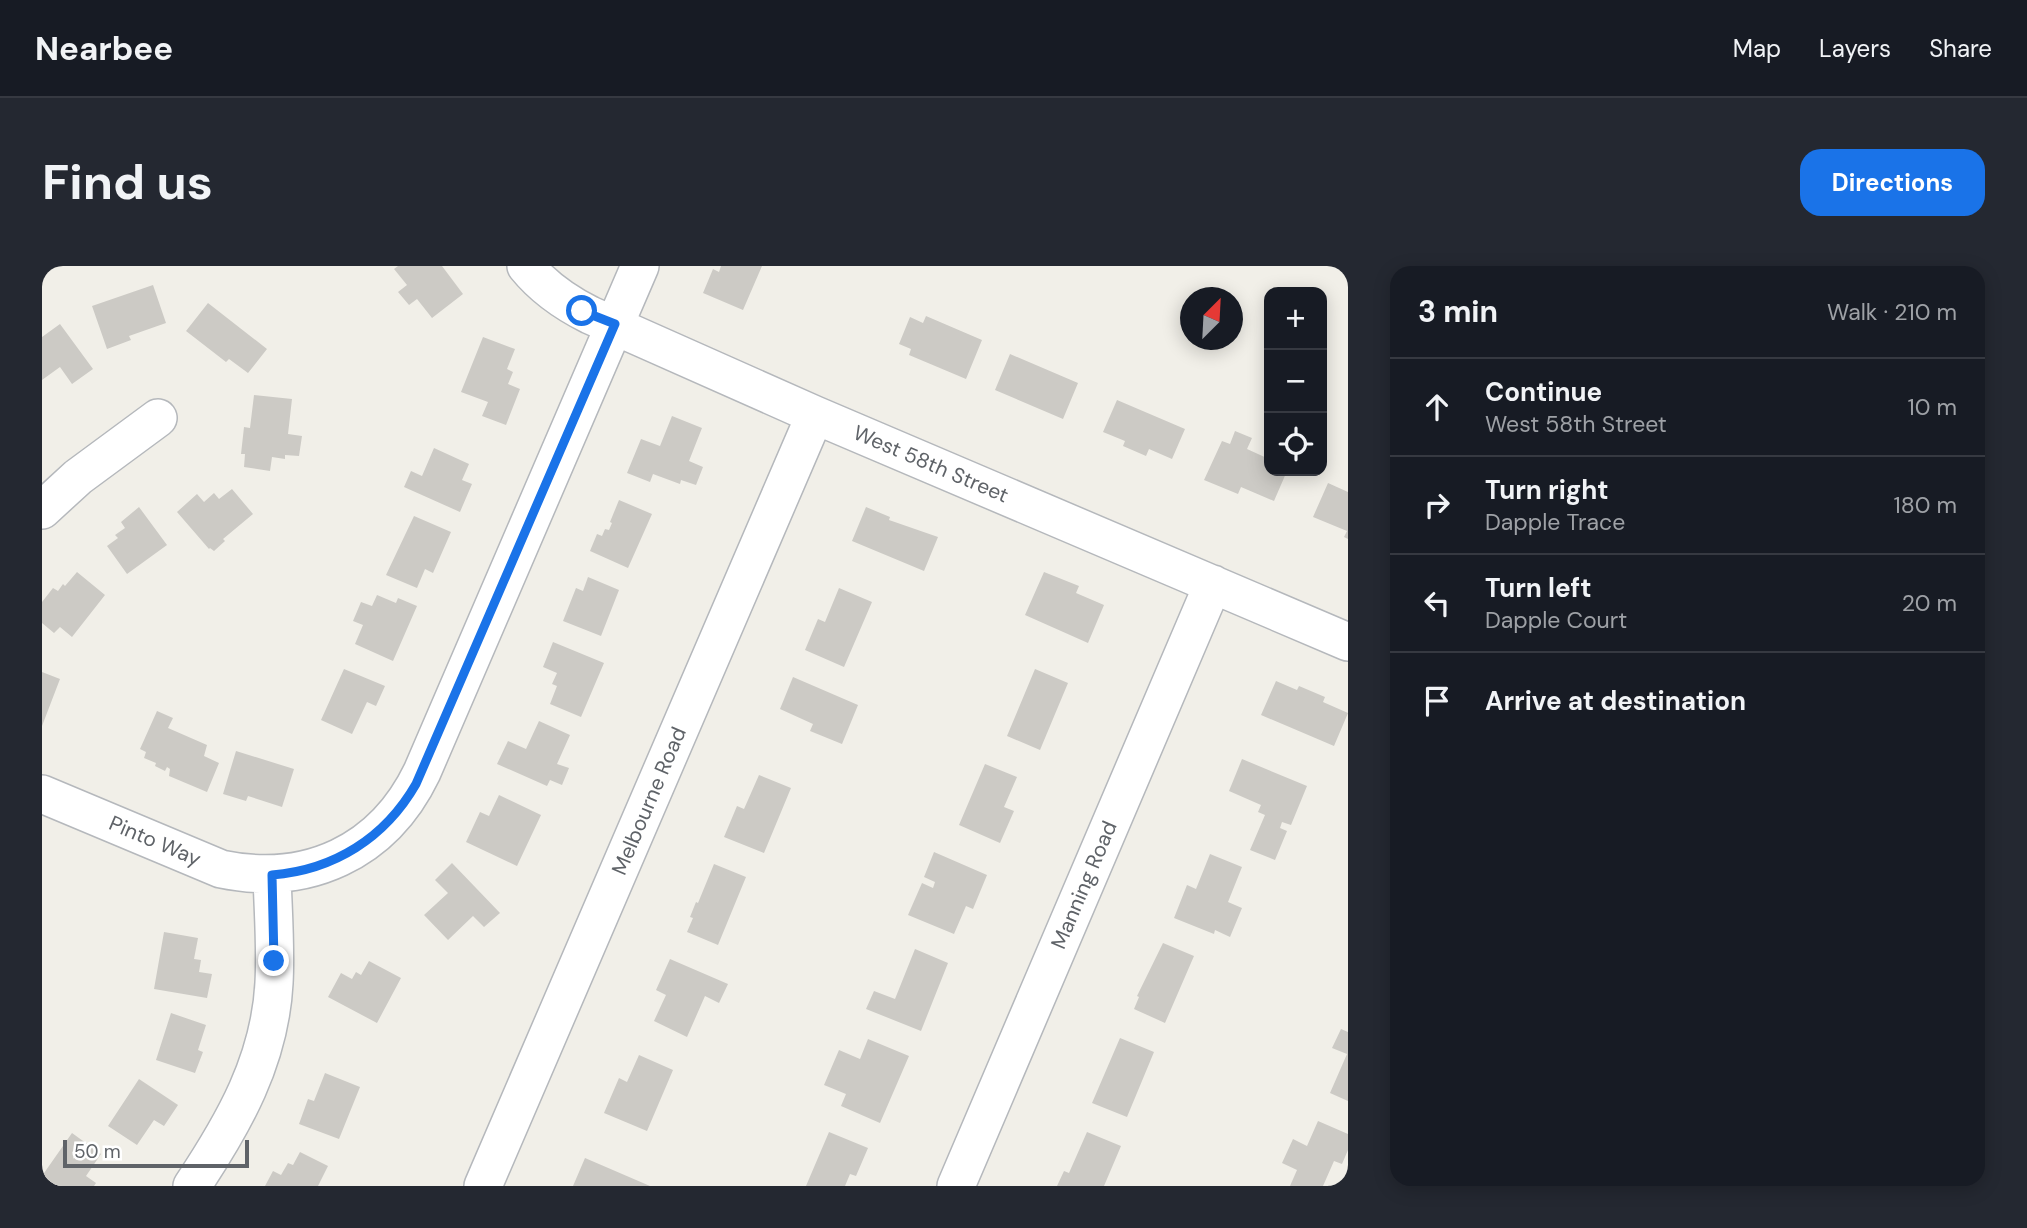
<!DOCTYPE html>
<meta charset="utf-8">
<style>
:root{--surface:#171b24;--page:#242831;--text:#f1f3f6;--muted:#9ea1a6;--line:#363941;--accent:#1a73e8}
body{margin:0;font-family:"DM Sans",sans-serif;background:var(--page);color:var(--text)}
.controls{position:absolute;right:21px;top:21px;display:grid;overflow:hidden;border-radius:14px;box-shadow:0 4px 18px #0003}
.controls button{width:63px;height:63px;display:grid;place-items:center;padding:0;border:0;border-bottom:2px solid var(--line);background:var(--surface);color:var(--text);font:35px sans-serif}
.compass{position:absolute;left:1138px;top:21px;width:63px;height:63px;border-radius:50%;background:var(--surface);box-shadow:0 4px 18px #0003;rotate:24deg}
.scale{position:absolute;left:21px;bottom:18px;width:186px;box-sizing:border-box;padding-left:7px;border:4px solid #5f6368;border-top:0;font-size:19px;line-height:24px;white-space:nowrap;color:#5f6368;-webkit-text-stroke:5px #fff;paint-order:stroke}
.stop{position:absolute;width:21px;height:21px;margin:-16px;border:5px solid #1a73e8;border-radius:50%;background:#fff}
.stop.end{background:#1a73e8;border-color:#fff;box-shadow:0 2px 7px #0008}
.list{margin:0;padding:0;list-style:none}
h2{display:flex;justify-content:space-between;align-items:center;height:91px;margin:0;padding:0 28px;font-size:30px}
h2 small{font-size:23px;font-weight:400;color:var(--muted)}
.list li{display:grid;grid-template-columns:46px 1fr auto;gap:21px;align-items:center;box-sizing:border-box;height:98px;padding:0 28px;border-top:2px solid var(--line)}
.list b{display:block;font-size:26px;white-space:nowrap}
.list p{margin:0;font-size:23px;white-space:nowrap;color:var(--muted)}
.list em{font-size:23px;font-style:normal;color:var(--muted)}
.icon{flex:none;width:38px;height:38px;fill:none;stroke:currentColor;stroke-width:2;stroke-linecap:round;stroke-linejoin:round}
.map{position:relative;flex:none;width:1306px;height:920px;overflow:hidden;border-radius:21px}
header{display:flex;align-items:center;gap:42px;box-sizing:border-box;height:98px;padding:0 35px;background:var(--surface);border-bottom:2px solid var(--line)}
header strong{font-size:33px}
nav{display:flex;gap:38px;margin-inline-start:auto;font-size:24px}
.intro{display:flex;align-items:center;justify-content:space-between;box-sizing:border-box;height:168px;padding:0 42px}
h1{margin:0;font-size:49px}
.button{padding:18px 32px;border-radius:21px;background:var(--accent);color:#fff;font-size:24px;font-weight:700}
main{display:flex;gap:42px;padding:0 42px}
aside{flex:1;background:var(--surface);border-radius:21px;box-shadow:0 4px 18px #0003}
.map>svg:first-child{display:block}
.building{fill:#cccac5}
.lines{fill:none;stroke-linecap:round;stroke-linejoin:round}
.minor-casing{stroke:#b5b8bc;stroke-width:40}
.minor{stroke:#fff;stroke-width:37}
.route{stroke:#1a73e8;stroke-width:9}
.labels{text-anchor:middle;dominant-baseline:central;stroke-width:6;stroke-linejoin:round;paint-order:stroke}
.street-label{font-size:21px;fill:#5f6368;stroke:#fff}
</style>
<header>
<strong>Nearbee</strong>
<nav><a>Map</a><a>Layers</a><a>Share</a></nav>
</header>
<div class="intro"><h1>Find us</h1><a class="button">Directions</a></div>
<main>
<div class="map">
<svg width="1306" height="920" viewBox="0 0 1306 920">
<rect width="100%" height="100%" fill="#f1efe8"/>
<path class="building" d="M356,0H400L421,28L390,52L375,33L367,39L356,26L365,19L352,3Z
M679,0H720L701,44L661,27L671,3L677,6Z
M111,19L124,57L87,70L89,74L65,83L50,40Z
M166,37L225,83L206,107L187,93L184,96L144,65Z
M884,50L940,74L924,113L867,89L869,83L857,78L868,51L881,57Z
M18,58L51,103L30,118L18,101L0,114V71Z
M441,71L473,83L465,103L471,106L466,118L478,123L464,159L440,150L446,136L419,126Z
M968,88L1036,117L1021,153L953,124Z
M212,129L250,133L246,168L260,170L257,190L243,189V193L230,191L228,205L202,201L203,188H199L202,161L208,162Z
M1075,134L1143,163L1130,193L1107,183L1104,190L1081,180L1083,175L1061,166Z
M630,150L660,162L647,195L661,201L654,219L639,214L638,218L611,208L608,216L585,207L599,173L618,180Z
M1193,165L1210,172L1205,183L1227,193V205H1245L1232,235L1199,221L1196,228L1162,214L1180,175L1188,178Z
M392,182L427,198L420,214L430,218L418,246L362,221L369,205L380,210Z
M1286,217L1306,226V273L1302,271L1305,265L1271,251Z
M190,223L211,248L181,273L183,275L172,285L168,282L167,283L135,246L155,228L162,236L172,227L177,233Z
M577,234L610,248L586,302L548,285L555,268L560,270L563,263L567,264L570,257L568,256Z
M97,241L125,279L85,308L65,280L76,272L73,269L83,262L79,256Z
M824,241L848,251L847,254L896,271L882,305L810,275Z
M372,250L409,266L391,307L383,303L375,322L344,309Z
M35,306L63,329L30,371L18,361L12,367L0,357V336L11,322L16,325L21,318L23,320Z
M1002,306L1037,320L1034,327L1062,339L1046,377L983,349Z
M546,311L577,324L559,370L521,355L534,322L541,325Z
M797,322L830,336L802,401L763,384L776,353L783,356Z
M335,329L354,337L356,332L375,340L351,395L313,378L321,359L311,355L319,336L330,340Z
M511,376L562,397L539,451L508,438L515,420L510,418L515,407L501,401Z
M302,403L343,420L334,440L325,436L310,468L279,454Z
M993,403L1026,417L998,484L965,470Z
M0,406L18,413L0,460Z
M751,411L816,439L800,478L768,465L771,458L738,443Z
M1234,415L1255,424L1257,420L1283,431L1281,436L1306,447L1292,480L1219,449Z
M115,445L131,452L126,462L165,479L162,490L177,497L165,526L127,510L128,503L125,501L123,505L113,500L114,497L102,492L104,486L98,483Z
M497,455L528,469L515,498L527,502L520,519L508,514L505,520L455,498L466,475L484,483Z
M194,485L252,503L240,541L206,530L204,535L181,528Z
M1200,493L1265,520L1249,559L1240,556L1238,562L1245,565L1233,594L1208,584L1223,549L1216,546L1219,539L1187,525Z
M943,498L975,511L962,541L972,545L958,577L917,559Z
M717,509L749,522L722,587L682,571L695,540L702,543Z
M457,529L499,549L475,600L424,576L438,546L447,550Z
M892,586L945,609L931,643L924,640L912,668L866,649L880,617L891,622L893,616L882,611Z
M1168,588L1200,601L1186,636L1200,642L1188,671L1173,664L1172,668L1132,652L1145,619L1154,623Z
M410,597L458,647L442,661L431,650L406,674L382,649L406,627L393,614Z
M672,598L704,611L676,679L645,666L651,652L648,651L654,636L656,637Z
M122,666L156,672L152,693L159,694L157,706L170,708L165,732L112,723Z
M1121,677L1152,690L1123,757L1092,743L1097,731L1095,730Z
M873,683L906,697L879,765L824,743L832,725L853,733Z
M628,693L686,718L677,737L663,730L645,771L612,755L624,729L614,724Z
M327,695L359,712L335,757L286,731L299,707L310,713L314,706L319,709Z
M129,747L164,759L156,784L161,786L153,807L114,794Z
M1299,763L1306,766V835L1288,827L1305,788L1290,782Z
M1078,772L1112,786L1085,851L1050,837Z
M826,773L867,790L838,857L799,840L804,828L782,819L797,784L818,793Z
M597,789L631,804L605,865L562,847L577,812L585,816Z
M283,807L318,821L297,873L257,858L266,833L272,835Z
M97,813L136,839L122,860L112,854L95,879L66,860Z
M1276,855L1306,868V884L1300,898L1292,895L1281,920H1248L1255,904L1240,897L1251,873L1265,880Z
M787,866L826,882L814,910L808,908L803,920H764Z
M1045,866L1079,880L1062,920H1015L1022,905L1027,907Z
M30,867L59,888L44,910L54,917L52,920H14L0,910Z
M258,886L286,900L276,920H223L231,905L239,909L246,897L251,899Z
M543,892L608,920H531Z"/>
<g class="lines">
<defs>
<path id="minor" d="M484,0C501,21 524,37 548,49L773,149L1306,376
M0,244L36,211L116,152
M0,528L179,603C265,621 341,587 380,506L598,0
M150,920C192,857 228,794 232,717C234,681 231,645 230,609
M441,920L773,149
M914,920L1171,318"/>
</defs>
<use href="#minor" class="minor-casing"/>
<use href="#minor" class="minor"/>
</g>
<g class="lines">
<path class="route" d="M232,695L230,609C292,604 343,572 374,518L573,58L540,45"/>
</g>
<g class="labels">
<g class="street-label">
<text transform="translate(889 198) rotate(23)">West 58th Street</text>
<text transform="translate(607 535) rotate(-67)">Melbourne Road</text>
<text transform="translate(113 575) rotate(23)">Pinto Way</text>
<text transform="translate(1042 619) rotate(-67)">Manning Road</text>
</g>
</g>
</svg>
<div class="controls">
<button>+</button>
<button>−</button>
<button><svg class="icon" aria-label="locate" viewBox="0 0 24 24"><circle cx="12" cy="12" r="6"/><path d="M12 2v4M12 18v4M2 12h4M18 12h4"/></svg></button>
</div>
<svg class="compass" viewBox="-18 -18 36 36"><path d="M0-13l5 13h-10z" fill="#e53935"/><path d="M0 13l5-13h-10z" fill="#9ea1a6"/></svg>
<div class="scale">50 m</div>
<div class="stop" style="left:540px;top:45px"></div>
<div class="stop end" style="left:232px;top:695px"></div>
</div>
<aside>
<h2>3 min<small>Walk · 210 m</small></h2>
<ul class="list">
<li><svg class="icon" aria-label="ahead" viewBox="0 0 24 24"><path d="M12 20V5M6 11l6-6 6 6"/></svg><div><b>Continue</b><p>West 58th Street</p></div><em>10 m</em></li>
<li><svg class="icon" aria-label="right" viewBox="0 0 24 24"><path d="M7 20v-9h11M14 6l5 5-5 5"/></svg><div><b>Turn right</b><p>Dapple Trace</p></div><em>180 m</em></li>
<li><svg class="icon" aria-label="left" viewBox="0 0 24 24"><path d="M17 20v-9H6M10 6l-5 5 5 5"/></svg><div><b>Turn left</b><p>Dapple Court</p></div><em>20 m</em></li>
<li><svg class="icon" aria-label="arrive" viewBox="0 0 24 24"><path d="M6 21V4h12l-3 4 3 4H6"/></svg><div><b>Arrive at destination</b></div></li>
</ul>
</aside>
</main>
